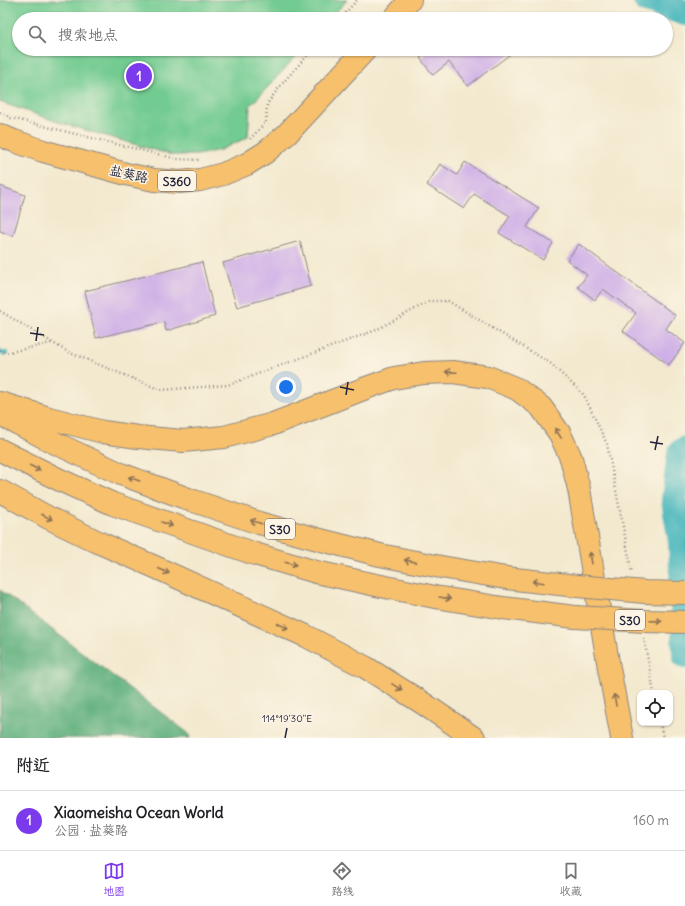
<!DOCTYPE html>
<html lang="zh">
<meta charset="utf-8">
<style>
:root{--surface:#fff;--page:#f6f6f6;--text:#202124;--muted:#757577;--line:#e0e0e0;--accent:#7c3aed}
body{margin:0;font-family:Delius,"LXGW WenKai TC",sans-serif;background:var(--page);color:var(--text)}
.controls{position:absolute;right:12px;bottom:12px;display:grid;overflow:hidden;border-radius:8px;box-shadow:0 1px 3px #0004}
.controls button{width:36px;height:36px;display:grid;place-items:center;padding:0;border:0;border-bottom:1px solid var(--line);background:var(--surface);color:var(--text);font:20px sans-serif}
.you{position:absolute;left:286px;top:387px;width:14px;height:14px;margin:-10px;border:3px solid #fff;border-radius:50%;background:#1a73e8;box-shadow:0 0 0 6px #1a73e833}
.badge{display:grid;place-items:center;width:26px;height:26px;border-radius:50%;background:var(--accent);color:#fff;font-size:13px;font-weight:700}
.pin{position:absolute;translate:-50% -50%;border:2px solid #fff;box-shadow:0 1px 4px #0006}
.list{margin:0;padding:0;list-style:none}
h2{display:flex;justify-content:space-between;align-items:center;height:52px;margin:0;padding:0 16px;font-size:17px}
h2 small{font-size:13px;font-weight:400;color:var(--muted)}
.list li{display:grid;grid-template-columns:26px 1fr auto;gap:12px;align-items:center;box-sizing:border-box;height:60px;padding:0 16px;border-top:1px solid var(--line)}
.list b{display:block;font-size:15px;white-space:nowrap}
.list p{margin:0;font-size:13px;white-space:nowrap;color:var(--muted)}
.list em{font-size:13px;font-style:normal;color:var(--muted)}
.icon{flex:none;width:22px;height:22px;fill:none;stroke:currentColor;stroke-width:2;stroke-linecap:round;stroke-linejoin:round}
.map{position:relative;flex:none;width:685px;height:738px;overflow:hidden}
.search{position:absolute;background:var(--surface);box-shadow:0 1px 3px #0004;left:12px;right:12px;top:12px;height:44px;display:flex;align-items:center;gap:10px;box-sizing:border-box;padding:0 14px;border-radius:22px;color:var(--muted);font-size:15px}
.sheet{height:112px;background:var(--surface)}
nav{display:flex;justify-content:space-around;align-items:center;box-sizing:border-box;height:56px;border-top:1px solid var(--line);background:var(--surface);font-size:11px;color:var(--muted)}
nav a{display:grid;justify-items:center;gap:2px}
nav .on{color:var(--accent)}
.map>svg:first-child{display:block}
.green{fill:#72cb91;stroke:#4a7666}
.forest{fill:#5daf7b;stroke:#40685b}
.lines{fill:none;stroke-linecap:round;stroke-linejoin:round}
.stream{stroke:#45b5bc;stroke-width:4.5}
.river{stroke:#45b5bc;stroke-width:26}
.building{fill:#ceaee7}
.primary-casing{stroke:#8a8685;stroke-width:24}
.motorway-casing{stroke:#8a8685;stroke-width:24}
.path{stroke:#8a8685;stroke-width:2.5;stroke-dasharray:1 3;stroke-linecap:butt}
.primary{stroke:#f7c06c;stroke-width:22}
.motorway{stroke:#f7c06c;stroke-width:22}
.motorway-bridge-casing{stroke:#8a8685;stroke-width:24;stroke-linecap:butt}
.motorway-bridge{stroke:#f7c06c;stroke-width:22}
.oneway{stroke:#8c7154}
.ticks{fill:none;stroke:#22223b;stroke-width:1.5}
.labels{text-anchor:middle;dominant-baseline:central;stroke-width:3;stroke-linejoin:round;paint-order:stroke}
.shield{fill:#fcf5e5;stroke:#63616e;stroke-width:1}
.shield-label{font-size:12px;font-weight:bold;fill:#22223b}
.street-label{font-size:13px;fill:#22223b;stroke:#fcf5e5}
.ticks-label{font-size:10px;text-anchor:middle;fill:#22223b;stroke:#fcf5e5;stroke-width:3;stroke-linejoin:round;paint-order:stroke}
</style>
<div class="map">
<svg width="685" height="738" viewBox="0 0 685 738">
<rect width="100%" height="100%" fill="#fcf5e5"/>
<filter id="ink" filterUnits="userSpaceOnUse"><feTurbulence type="fractalNoise" baseFrequency=".025" numOctaves="2"/><feDisplacementMap in="SourceGraphic" scale="8" xChannelSelector="R" yChannelSelector="G"/><feConvolveMatrix kernelMatrix="1 2 1 2 8 2 1 2 1" color-interpolation-filters="sRGB"/></filter>
<filter id="wash" filterUnits="userSpaceOnUse"><feTurbulence type="fractalNoise" baseFrequency=".012" numOctaves="4" result="noise"/><feDisplacementMap in="SourceGraphic" scale="16" xChannelSelector="R" yChannelSelector="G"/><feGaussianBlur stdDeviation="0.9" result="paint"/><feColorMatrix in="noise" values="0 0 0 0 0 0 0 0 0 0 0 0 0 0 0 0 0 1.4 0 .05"/><feComposite in="paint" operator="in"/></filter>
<g filter="url(#wash)">
<rect width="100%" height="100%" fill="#f3e9cf"/>
<path class="green" d="M0,0H347L330,19H19V49H303L250,106L248,137L220,150L197,155H172L61,123L0,102Z"/>
<path class="forest" d="M0,590L188,733L190,738H0Z"/>
<g class="lines">
<path class="stream" d="M0,352L4,354L6,353"/>
<path class="river" d="M646,0L685,13
M685,449L680,453L674,500L681,542L685,655"/>
</g>
<g id="blocks">
<path class="building" d="M431,49H517L468,86L449,62L433,75L420,58Z
M465,162L539,208L527,227L553,243L543,260L499,233L510,216L474,194L464,209L427,185L440,164L457,175Z
M0,186L25,195L13,236L0,231Z
M300,241L311,286L237,307L223,263Z
M579,244L675,315L666,329L685,343L669,365L623,331L636,313L603,289L595,300L578,287L587,275L567,260Z
M202,262L215,316L166,331L164,322L96,338L85,291Z"/>
</g>
</g>
<g filter="url(#ink)">
<use href="#blocks" fill-opacity="0" stroke="#8a8685" stroke-width="1"/>
<g class="lines">
<defs>
<path id="primary" d="M394,19L410,0
M0,135L14,141L43,151L126,174L154,180L180,182L200,180L223,174L247,164L266,152L287,134L366,49"/>
<path id="motorway" d="M0,403L49,418L103,432L138,437L183,441L224,437L273,424L366,388L394,378L424,373L453,372L488,377L517,389L541,407L560,434L571,458L579,489L609,668L622,738
M0,414L51,441L121,474L191,500L259,523L321,540L380,555L441,567L506,578L577,586
M0,450L60,480L113,504L255,554L316,572L376,585L435,597L503,608L575,617
M0,491L49,518L100,543L155,567L306,636L365,667L421,702L474,738"/>
</defs>
<use href="#primary" class="primary-casing"/>
<use href="#motorway" class="motorway-casing"/>
<path class="path" d="M340,19L357,0
M0,112L11,118L177,159L200,160
M266,122L267,104L280,86L313,49
M250,139L266,122
M0,311L68,352L161,390L228,385L376,330L430,301H448L550,363L584,395L607,444L632,573
M0,350L6,353L51,343
M644,638L654,693
M660,723L663,738"/>
<use href="#primary" class="primary"/>
<use href="#motorway" class="motorway"/>
<defs>
<path id="motorway-bridge" d="M577,586L645,592L685,593
M575,617L645,621L685,622"/>
</defs>
<use href="#motorway-bridge" class="motorway-bridge-casing"/>
<use href="#motorway-bridge" class="motorway-bridge"/>
</g>
<defs><path id="oneway-shaft" d="M-6 0H5M1.5-3L5.5 0L1.5 3" fill="none" stroke-width="1.6" stroke-linecap="round" stroke-linejoin="round"/></defs>
<g class="oneway">
<use href="#oneway-shaft" transform="translate(451 372) rotate(-178)"/>
<use href="#oneway-shaft" transform="translate(558 433) rotate(-122)"/>
<use href="#oneway-shaft" transform="translate(35 468) rotate(27)"/>
<use href="#oneway-shaft" transform="translate(134 479) rotate(-160)"/>
<use href="#oneway-shaft" transform="translate(47 517) rotate(28)"/>
<use href="#oneway-shaft" transform="translate(256 522) rotate(-162)"/>
<use href="#oneway-shaft" transform="translate(167 524) rotate(20)"/>
<use href="#oneway-shaft" transform="translate(591 558) rotate(-99)"/>
<use href="#oneway-shaft" transform="translate(410 561) rotate(-169)"/>
<use href="#oneway-shaft" transform="translate(291 564) rotate(16)"/>
<use href="#oneway-shaft" transform="translate(164 571) rotate(25)"/>
<use href="#oneway-shaft" transform="translate(538 582) rotate(-173)"/>
<use href="#oneway-shaft" transform="translate(445 598) rotate(10)"/>
<use href="#oneway-shaft" transform="translate(656 621) rotate(2)"/>
<use href="#oneway-shaft" transform="translate(283 626) rotate(25)"/>
<use href="#oneway-shaft" transform="translate(397 687) rotate(31)"/>
<use href="#oneway-shaft" transform="translate(615 700) rotate(-101)"/>
</g>
</g>
<path class="ticks" d="M30,333L44,335M36,341L38,327M340,387L354,390M346,395L348,382M650,442L663,444M655,450L658,436M285,738L287,728"/>
<g class="labels">
<g class="shield">
<rect x="158" y="171" width="38" height="20" rx="3"/>
<rect x="265" y="519" width="30" height="20" rx="3"/>
<rect x="615" y="610" width="30" height="20" rx="3"/>
</g>
<g class="shield-label">
<text x="177" y="181">S360</text>
<text x="280" y="529">S30</text>
<text x="630" y="620">S30</text>
</g>
<g class="street-label">
<text transform="translate(129 174) rotate(13)">盐葵路</text>
</g>
</g>
<g class="ticks-label">
<text x="287" y="722">114°19'30"E</text>
</g>
</svg>
<div class="controls">
<button><svg class="icon" aria-label="locate" viewBox="0 0 24 24"><circle cx="12" cy="12" r="6"/><path d="M12 2v4M12 18v4M2 12h4M18 12h4"/></svg></button>
</div>
<div class="you"></div>
<div class="pin badge" style="left:139px;top:76px">1</div>
<div class="search"><svg class="icon" aria-label="search" viewBox="0 0 24 24"><circle cx="10" cy="10" r="6"/><path d="M15 15l6 6"/></svg>搜索地点</div>
</div>
<section class="sheet">
<h2>附近<small></small></h2>
<ul class="list">
<li><span class="badge">1</span><div><b>Xiaomeisha Ocean World</b><p>公园 · 盐葵路</p></div><em>160 m</em></li>
</ul>
</section>
<nav>
<a class="on"><svg class="icon" aria-label="map" viewBox="0 0 24 24"><path d="M3 6l6-2 6 2 6-2v14l-6 2-6-2-6 2zM9 4v14M15 6v14"/></svg>地图</a>
<a><svg class="icon" aria-label="directions" viewBox="0 0 24 24"><path d="M12 3l9 9-9 9-9-9zM9 14v-3h6M13 9l2 2-2 2"/></svg>路线</a>
<a><svg class="icon" aria-label="saved" viewBox="0 0 24 24"><path d="M7 4h10v16l-5-4-5 4z"/></svg>收藏</a>
</nav>
